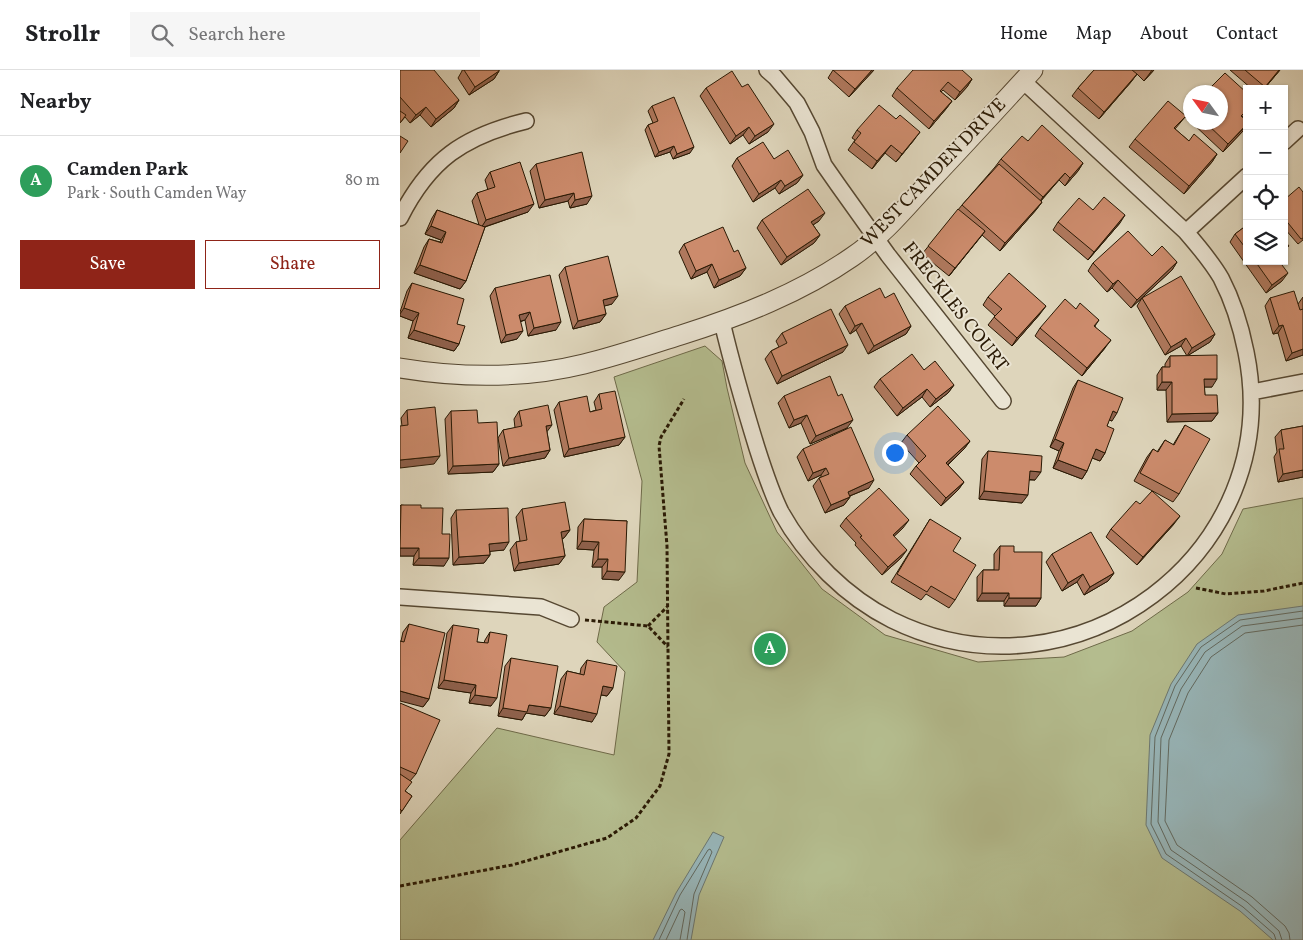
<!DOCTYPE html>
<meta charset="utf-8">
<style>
:root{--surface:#fff;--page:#f6f6f6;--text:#202124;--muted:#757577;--line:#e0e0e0;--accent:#8f2418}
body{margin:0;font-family:Vollkorn,serif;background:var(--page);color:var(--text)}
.controls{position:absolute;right:15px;top:15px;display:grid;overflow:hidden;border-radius:0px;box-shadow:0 1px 4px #0004}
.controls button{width:45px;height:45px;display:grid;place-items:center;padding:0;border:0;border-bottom:1px solid var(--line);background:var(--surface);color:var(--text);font:25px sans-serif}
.compass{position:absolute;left:783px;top:15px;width:45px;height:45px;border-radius:50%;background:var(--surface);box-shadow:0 1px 4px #0004;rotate:303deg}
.you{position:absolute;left:494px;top:382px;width:18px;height:18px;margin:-12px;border:4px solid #fff;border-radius:50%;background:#1a73e8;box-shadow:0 0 0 8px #1a73e833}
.badge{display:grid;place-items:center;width:32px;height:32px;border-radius:50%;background:var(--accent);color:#fff;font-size:16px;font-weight:700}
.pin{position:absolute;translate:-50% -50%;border:2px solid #fff;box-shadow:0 1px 5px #0006}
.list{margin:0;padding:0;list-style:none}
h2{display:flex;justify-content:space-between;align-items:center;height:65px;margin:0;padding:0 20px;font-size:21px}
h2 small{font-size:16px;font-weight:400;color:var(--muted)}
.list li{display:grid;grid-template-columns:32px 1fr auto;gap:15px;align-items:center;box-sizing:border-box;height:90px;padding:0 20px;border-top:1px solid var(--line)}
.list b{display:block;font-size:19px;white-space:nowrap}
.list p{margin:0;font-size:16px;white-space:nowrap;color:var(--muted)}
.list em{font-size:16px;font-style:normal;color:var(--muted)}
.actions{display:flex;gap:10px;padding:15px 20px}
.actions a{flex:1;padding:11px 0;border:1px solid var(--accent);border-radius:0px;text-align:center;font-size:18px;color:var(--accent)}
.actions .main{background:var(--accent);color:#fff}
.icon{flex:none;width:28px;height:28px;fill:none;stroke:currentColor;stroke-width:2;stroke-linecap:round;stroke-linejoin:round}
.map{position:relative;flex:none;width:903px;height:870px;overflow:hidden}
header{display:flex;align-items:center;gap:30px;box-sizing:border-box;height:70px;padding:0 25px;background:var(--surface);border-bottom:1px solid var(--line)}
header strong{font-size:24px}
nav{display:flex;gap:28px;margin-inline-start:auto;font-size:18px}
.search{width:350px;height:45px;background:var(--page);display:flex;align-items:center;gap:12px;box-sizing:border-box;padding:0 18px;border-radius:0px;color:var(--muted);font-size:19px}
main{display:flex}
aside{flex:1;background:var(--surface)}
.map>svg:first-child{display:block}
.green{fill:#b4bc8e;stroke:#6e6a49}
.water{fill:#97b6ba;stroke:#6b7771}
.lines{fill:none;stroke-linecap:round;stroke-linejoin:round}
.shore{stroke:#60685f;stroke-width:1}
.minor-casing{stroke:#564832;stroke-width:18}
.tertiary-casing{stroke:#564832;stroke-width:21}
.path{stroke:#291904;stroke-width:3;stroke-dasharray:4 2.5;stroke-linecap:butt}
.minor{stroke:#eae4d3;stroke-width:15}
.tertiary{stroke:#eae4d3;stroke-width:19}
.wall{fill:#af785d;stroke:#291904}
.shaded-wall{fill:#8f614c;stroke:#291904}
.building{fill:#cc8b6c;stroke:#291904}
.labels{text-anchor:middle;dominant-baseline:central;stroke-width:4;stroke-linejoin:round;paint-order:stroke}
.street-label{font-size:19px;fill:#291904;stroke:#eae4d3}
</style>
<header>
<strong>Strollr</strong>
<div class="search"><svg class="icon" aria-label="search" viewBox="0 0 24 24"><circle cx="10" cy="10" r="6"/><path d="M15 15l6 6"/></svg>Search here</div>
<nav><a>Home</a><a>Map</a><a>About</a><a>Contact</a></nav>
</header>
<main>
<aside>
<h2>Nearby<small></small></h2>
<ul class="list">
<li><span class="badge" style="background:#2e9e5b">A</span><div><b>Camden Park</b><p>Park · South Camden Way</p></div><em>80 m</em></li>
</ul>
<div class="actions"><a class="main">Save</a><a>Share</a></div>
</aside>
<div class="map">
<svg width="903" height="870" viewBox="0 0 903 870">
<rect width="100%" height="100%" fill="#ded5bb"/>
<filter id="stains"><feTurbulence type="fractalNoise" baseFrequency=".004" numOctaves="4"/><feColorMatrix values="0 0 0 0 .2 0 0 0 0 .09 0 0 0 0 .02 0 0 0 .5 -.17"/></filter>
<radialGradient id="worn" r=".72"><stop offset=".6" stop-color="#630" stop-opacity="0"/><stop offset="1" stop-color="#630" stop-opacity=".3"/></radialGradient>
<path class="green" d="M305,276L322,291L327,318L345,393L377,462L422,519L485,565L578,592L664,587L732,561L788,522L822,484L843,439L903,428V870H0V770L97,658L214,685L225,602L197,572L204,537L237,512L242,411L214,307Z"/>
<path class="water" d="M903,536V870H873L840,841L762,788L746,755L750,665L771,614L797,574L838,545Z
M313,762L324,767L299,825L291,870H253L276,823Z"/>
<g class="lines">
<path class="shore" d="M259,870L280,825L308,780L310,779L312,782L294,824L287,870
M266,870L280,840L282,839L285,842L280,870
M876,870L874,864L843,837L766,784L751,754L755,667L775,616L801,577L840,550L903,541
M882,870L879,861L847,832L771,780L758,752L761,668L781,619L805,582L842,556L903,548
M890,870L889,863L885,856L852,827L777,775L765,751L769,670L788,623L811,587L845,563L903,555"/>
<defs>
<path id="minor" d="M367,0L375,7L397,33L412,62L424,95L438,115L488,185L603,331
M884,72L898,59
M0,148C29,90 64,66 126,51
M786,162L847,106
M322,252C332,294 344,336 357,378C364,400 371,422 381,442C406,487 446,527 492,550C675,640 887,483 846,282C841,257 833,231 821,208C811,191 799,177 786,162L623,11
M852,322L903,312
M0,527L141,537L171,549"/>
<path id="tertiary" d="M0,298C61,308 123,309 184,294C217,286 249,275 281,265C341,246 400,223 452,187C483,166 508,135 533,108C567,72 600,36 633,0"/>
</defs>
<use href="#minor" class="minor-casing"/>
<use href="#tertiary" class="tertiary-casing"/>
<path class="path" d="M796,518L826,524L864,521L903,513
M185,550L248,556L268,577
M248,556L267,537
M0,816L112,795L207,768L236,748L260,716L269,684L267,476L259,376L261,367L284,329"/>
<use href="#minor" class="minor"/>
<use href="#tertiary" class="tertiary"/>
</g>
<path class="wall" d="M0,0L59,30L54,38L31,57L20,45L10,53L5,47L0,53Z
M62,0H99V1L94,9L69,25L58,8L62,1Z
M433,0H474L449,27L428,8Z
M694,0H754L744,11L737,4L731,12L699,49L672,26L678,18Z
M830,0H880L864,19H852Z
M572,9L567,17L555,30L543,20L541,22L552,31L546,39L529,59L492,26L497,18Z
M306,18L368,62L349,74L343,65L330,74L300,26Z
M847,23V42L842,47L847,55L843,61L823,82L791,52H820Z
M252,36L290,83L273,89L270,82L255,87L245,60L248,55L253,53L248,41Z
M790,39V52L785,47Z
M786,46L775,59L789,71L817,84L812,92L784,124L729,77L735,69Z
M496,49L514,70L496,92L485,83L472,99L448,80L455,70L452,68L457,60Z
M628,71L683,93L678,101L665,116L659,110L641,131L642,132L636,140L600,181L582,165L549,206L522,184L562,135L595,97L601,89Z
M337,88L374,89L403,105L397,113L379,124L375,118L353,132L332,96Z
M136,94L187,134L170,138L168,131L139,138L130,101Z
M90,102L128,142L85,157L66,211L60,219L14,203L24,177L29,169L40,172L41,170L25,164L32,148L37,140L79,155L72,131L77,123L88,120L85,110Z
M903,122V170L898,174L884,158V130Z
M693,140L720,153L688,190L653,160L658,152Z
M362,150L419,151L413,155L420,165L414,173L381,195L357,158Z
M847,155V191H879L882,211L866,223L830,172L835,164Z
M284,174L334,182L346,198L340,206L314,218L307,202L291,209L279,182Z
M752,186L777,192L772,200L731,238L712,218L707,222L688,201L693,193Z
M165,197L212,234L204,236L206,244L200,252L173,259L159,205Z
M12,213L57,254L59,274L54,281L8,268L13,251L0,246V242L7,221Z
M95,218L156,260L128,266L125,250L120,252L117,269L101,273L90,226Z
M588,227L640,244L612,276L588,255L595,246L583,235Z
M903,227V285L886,291L878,263L873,264L865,236L870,228L898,234Z
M485,228L511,256L506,264L468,284L456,260L450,264L439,244L445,236Z
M742,228L815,264L810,272L787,286L812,317H804L805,325L818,343L812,351L767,352L766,320H757V305L762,297H765V294L770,286H787L781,276L765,285L737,236Z
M676,239L699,250L695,256L705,278L682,306L635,266L640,258Z
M382,263L443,282L377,314L365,289L371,281L379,277L376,271Z
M524,300L554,315L548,323L530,337L522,327L497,346L474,317L480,309Z
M678,310L712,351L709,350L707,356L705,383L700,391L692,388L687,401L682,409L653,398L659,381L650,377L673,318Z
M199,324L225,367L219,375L164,387L154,340L159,332L190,342L196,340L194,332Z
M384,326L447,358L410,374L401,353L389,358L378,333Z
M7,340L34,394L2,356L1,348Z
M51,341L78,353L99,394L93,402L48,404L45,349Z
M119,341L147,362L150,380L145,388L103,396L98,368L103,360L115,358L114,349Z
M785,355L779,424L773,432L734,411L747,387L753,379L757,382L765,370L773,375Z
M903,356V407L878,412L874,387L877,382L875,367L881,360Z
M507,365L570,371L564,379L548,395L564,412L558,420L541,436L510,404L516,396L519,393L501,373Z
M403,379L469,418L450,426V427L444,435L425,443L413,416L419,408L421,407V405L408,411L397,387Z
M588,381L635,410H629L622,433L579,429L582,389Z
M740,434L774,454L737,495L706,467L711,459Z
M1,435L21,438L42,464L44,496L13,495L14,486H0V436Z
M122,439L170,460L164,468L162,469L165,486L159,494L114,501L110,480L116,472L120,471L116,447Z
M56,440L104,480L90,481V485L84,493L53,495L51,448Z
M446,448L503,458L494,466L501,488L482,505L455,475L456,473L440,456Z
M184,449L227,451L219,510L202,509V497H192L194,480L177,479L178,457Z
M530,449L553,481L555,530L549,538L526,524L521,530L491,512Z
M600,476L614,482L641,528L636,536H604V531H577V507L583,500H594V484Z
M652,484L714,503L708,511L684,525L677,512L662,521L646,492Z
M9,554L29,629L23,637L1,571L3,562Z
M53,555L77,572L84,573L85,570L90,562L91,636L69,633L71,623L38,618L47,563Z
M111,588L151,638L145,646L126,643L122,650L98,646L105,596Z
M187,590L213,618L207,626L201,625L192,652L154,644L161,609L167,601L180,604L181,598Z
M0,633L16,704L10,711L5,721L12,726L0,744Z"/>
<path class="shaded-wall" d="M472,0H474L449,27L455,19Z
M752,0H754L744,11L750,3Z
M879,0H880L864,19Z
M99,1L94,9L69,25L75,17Z
M737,4L731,12L699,49L704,42Z
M572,9L567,17L555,30L560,22Z
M59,30L54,38L31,57L36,49Z
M552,31L546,39L529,59L534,51Z
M26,37L20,45L10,53L16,45Z
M374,54L368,62L349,74L355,66Z
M847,55L843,61L823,82L828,74Z
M349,57L343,65L330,74L336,66Z
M520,62L514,70L496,92L502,84Z
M491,75L485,83L472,99L477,91Z
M274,76L270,82L255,87L259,82Z
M294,77L290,83L273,89L277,84Z
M817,84L812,92L784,124L789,116Z
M683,93L678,101L665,116L670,108Z
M665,103L659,110L637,135L643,127Z
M403,105L397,113L379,124L385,116Z
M381,110L375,118L353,132L359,124Z
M174,123L168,131L139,138L145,130Z
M192,126L187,134L170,138L175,130Z
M642,132L636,140L600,181L605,173Z
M134,134L128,142L81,158L86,150Z
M425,143L419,151L405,160L411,152Z
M725,145L720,153L688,190L694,182Z
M31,156L46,162L41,170L25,164Z
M585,161L579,169L549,206L555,198Z
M420,165L414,173L381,195L387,187Z
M777,192L772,200L731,238L737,230Z
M312,194L307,202L291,209L296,201Z
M20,195L66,211L60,219L14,203Z
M346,198L340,206L314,218L319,210Z
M888,203L882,211L866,223L872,215Z
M718,210L712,218L707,222L713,214Z
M218,226L212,234L197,238L203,230Z
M646,236L640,244L612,276L617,268Z
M4,238L19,243L13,251L0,246V244Z
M130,242L125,250L113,253L119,245Z
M206,244L200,252L173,259L178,251Z
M161,252L156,260L128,266L134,258Z
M462,253L456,260L450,264L455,256Z
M883,255L878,263L873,264L879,256Z
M511,256L506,264L468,284L474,276Z
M14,260L59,274L54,281L8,268Z
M123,261L117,269L101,273L106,265Z
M815,264L810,272L787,286L792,278Z
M786,268L781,276L765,285L771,277Z
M711,270L705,278L682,306L687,298Z
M448,275L443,282L377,314L382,306Z
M903,279V285L886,291L892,283Z
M804,309H817L812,317H799Z
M762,312H772L766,320H757Z
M554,315L548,323L530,337L536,329Z
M527,319L522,327L497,346L503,338Z
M713,341L717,343L712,351L707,349Z
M818,343L812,351L767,352L772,344Z
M407,345L401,353L389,358L394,350Z
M453,350L447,358L410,374L416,366Z
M152,355L146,363V356Z
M225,367L219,375L164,387L169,379Z
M655,369L664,373L659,381L650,377Z
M570,371L564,379L541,401L546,393Z
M696,379L705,383L700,391L690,387Z
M150,380L145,388L103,396L109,388Z
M40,386L34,394L0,398V390Z
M658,390L687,401L682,409L653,398Z
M99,394L93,402L48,404L53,396Z
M426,398L421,405L408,411L413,403Z
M903,400V407L878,412L883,404Z
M630,401L641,402L635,410L625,409Z
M474,410L469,418L442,429L448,422Z
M564,412L558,420L541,436L546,428Z
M584,421L628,425L622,433L579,429Z
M450,427L444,435L425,443L431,435Z
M780,446L774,454L737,495L743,487Z
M509,450L503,458L487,473L493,465Z
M170,460L164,468L155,470L161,462Z
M182,471L199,472L194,480L177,479Z
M109,472L104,480L84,482L89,474Z
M0,478H19L14,486H0Z
M507,480L501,488L482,505L488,497Z
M90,485L84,493L53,495L59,487Z
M165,486L159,494L114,501L119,493Z
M19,488H49L44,496L13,495Z
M198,489H208L202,497H192Z
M207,501L225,502L219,510L202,509Z
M714,503L708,511L684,525L690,517Z
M683,504L677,512L662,521L668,513Z
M582,523H609L604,531H577Z
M609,528H641L636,536H604Z
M44,610L76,615L71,623L38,618Z
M203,616L213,618L207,626L197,624Z
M0,621L29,629L23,637L0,631Z
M75,625L97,628L91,636L69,633Z
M129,635L151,638L145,646L126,643L122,650L98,646L103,638Z
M160,636L197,644L192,652L154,644Z"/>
<path class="building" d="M0,0H34L59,30L36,49L26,37L16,45L0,27Z
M64,0H99V1L75,17Z
M433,0H472L455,19Z
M513,0H562L572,9L560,22L548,12L540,21L552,31L534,51L497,18Z
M694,0H732L737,4L704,42L678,18Z
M845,0H879L865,17Z
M332,1L342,17L348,14L374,54L355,66L349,57L336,66L306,18Z
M825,3L847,23V40L841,46L847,51V54L828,74L805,52H820V22H806Z
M274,27L294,77L277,84L274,76L259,82L248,55L258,51L252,36Z
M768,31L786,46L774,58L789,71L794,64L817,84L789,116L735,69Z
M479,35L496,49L500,45L520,62L502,84L491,75L477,91L454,72L461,63L457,60Z
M0,41L6,45L0,53Z
M642,55L683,93L670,108L665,103L643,127L601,89L622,66L628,71Z
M0,66L8,71L0,83Z
M363,72L374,89L388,80L403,105L385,116L381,110L359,124L337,88Z
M182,82L192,126L175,130L174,123L145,130L136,94Z
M120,92L134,134L86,150L77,123L95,117L90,102Z
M599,94L642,132L605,173L562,135Z
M899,117L903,122V168L901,169L884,148V130Z
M408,119L425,143L411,152L420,165L387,187L362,150Z
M704,127L725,145L694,182L658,152L679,128L693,140Z
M558,139L585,161L555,198L528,176Z
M37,140L85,157L66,211L20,195L29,169L42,173L46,162L31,156Z
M847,155V180L835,164Z
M323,157L334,182L338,180L346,198L319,210L312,194L296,201L284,174Z
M728,161L752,186L762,176L777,192L737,230L718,210L713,214L693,193Z
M884,170L889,176L884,180Z
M208,186L218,226L203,230L206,244L178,251L165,197Z
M855,191H879L888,203L872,215Z
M609,203L646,236L617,268L594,247L602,239L588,227Z
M150,205L161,252L134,258L130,242L119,245L123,261L106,265L95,218Z
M781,206L815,264L792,278L786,268L771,277L742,228Z
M12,213L64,229L57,254L65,256L59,274L14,260L19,243L4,238Z
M480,218L485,228L494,223L511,256L474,276L462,253L455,256L445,236Z
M894,221L900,240L903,239V279L892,283L883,255L879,256L870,228Z
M665,229L676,239L680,233L699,250L694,256L711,270L687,298L640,258Z
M431,239L448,275L382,306L371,281L387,273L382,263Z
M512,284L524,300L535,291L554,315L536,329L527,319L503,338L480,309Z
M817,285V309H804L805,325H817L818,343L772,344V312H762V297H770V286Z
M430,306L438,326L442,324L453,350L416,366L407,345L394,350L384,326Z
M678,310L723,328L717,343L713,341L707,356L714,359L705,383L696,379L687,401L658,390L664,373L655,369Z
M215,321L225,367L169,379L159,332L187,326L190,342L202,339L199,324Z
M148,335L152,355L146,356L150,380L109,388L103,360L122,356L119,341Z
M538,336L570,371L546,393L564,412L546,428L516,396L526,386L507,365Z
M35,337L40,386L0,390V356L8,355L7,340Z
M77,340L78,353L97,352L99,394L53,396L51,341Z
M785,355L810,369L779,424L740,403L753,379L758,382L765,370L774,375Z
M903,356V400L883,404L879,379H884L881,360Z
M451,357L474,410L448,422L450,427L431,435L419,408L429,404L426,398L413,403L403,379Z
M588,381L642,386L641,402L630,401L628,425L584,421Z
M479,418L509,450L493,465L507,480L488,497L460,467L462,466L446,448Z
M752,421L780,446L743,487L711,459L736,431L740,434Z
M165,432L170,460L161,462L165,486L119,493L116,472L127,470L122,439Z
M1,435H21V438H43L42,464H50L49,488H19V478H0Z
M108,438L109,472L89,474L90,485L59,487L56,440Z
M184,449L227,451L225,502L207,501L208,489H198L199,472L182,471Z
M530,449L561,468L553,481L576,495L555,530L531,516L527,522L497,504Z
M691,462L714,503L690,517L683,504L668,513L652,484Z
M600,476H614V482H642L641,528H609V523H582L583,500H599Z
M9,554L45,563L29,629L0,621V571L4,572Z
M53,555L79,559L77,572L88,573L90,562L107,565L97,628L75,625L76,615L44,610Z
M111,588L158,596L151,638L129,635L127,642L103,638Z
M187,590L217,596L213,618L203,616L197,644L160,636L167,601L184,605Z
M0,633L40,650L16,704L0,697Z
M0,704L12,712L5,721L12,726L2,741L0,739Z"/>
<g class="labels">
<g class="street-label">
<text transform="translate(534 103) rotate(-46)">WEST CAMDEN DRIVE</text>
<text transform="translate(555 237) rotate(52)">FRECKLES COURT</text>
</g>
</g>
<rect width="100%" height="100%" filter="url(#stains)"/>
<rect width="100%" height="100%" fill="url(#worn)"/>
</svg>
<div class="controls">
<button>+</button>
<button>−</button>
<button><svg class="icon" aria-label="locate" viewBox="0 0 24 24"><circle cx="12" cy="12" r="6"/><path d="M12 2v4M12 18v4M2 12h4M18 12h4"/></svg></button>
<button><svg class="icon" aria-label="layers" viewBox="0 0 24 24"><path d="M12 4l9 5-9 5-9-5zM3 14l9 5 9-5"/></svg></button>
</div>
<svg class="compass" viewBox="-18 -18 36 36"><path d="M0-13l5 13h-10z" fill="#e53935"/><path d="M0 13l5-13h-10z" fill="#757577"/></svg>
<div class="you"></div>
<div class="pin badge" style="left:370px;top:579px;background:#2e9e5b">A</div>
</div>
</main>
